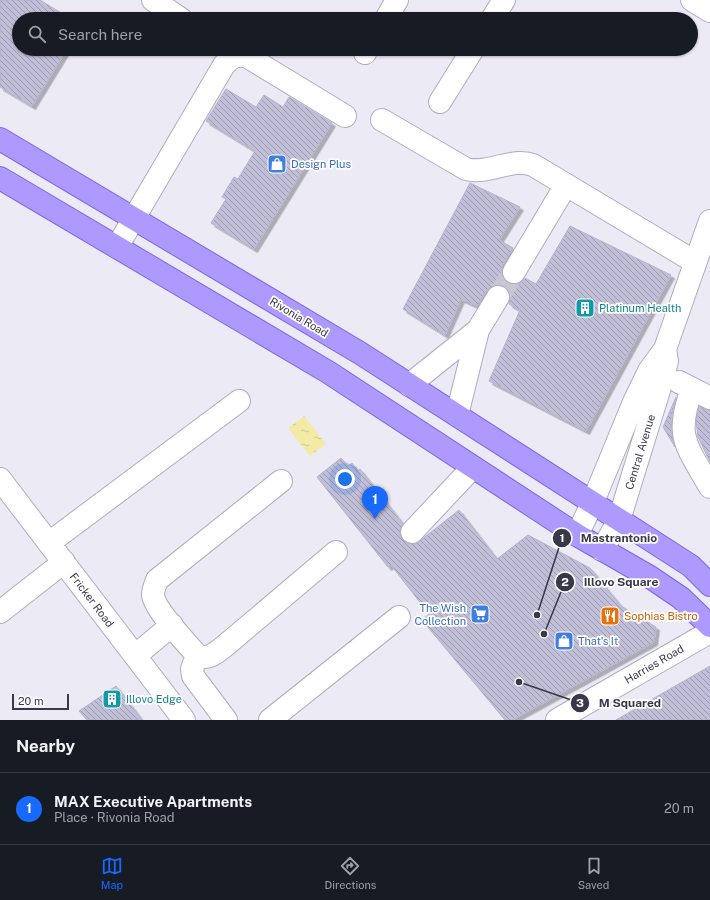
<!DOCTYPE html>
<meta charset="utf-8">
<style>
:root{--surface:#171b24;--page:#20242c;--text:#f1f3f6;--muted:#9ea1a6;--line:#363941;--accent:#1769ff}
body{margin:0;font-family:"Public Sans",sans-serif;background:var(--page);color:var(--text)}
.scale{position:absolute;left:12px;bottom:10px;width:57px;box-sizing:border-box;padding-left:4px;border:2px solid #39374a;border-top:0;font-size:11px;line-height:14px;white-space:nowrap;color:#39374a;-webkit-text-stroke:3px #fff;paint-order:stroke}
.you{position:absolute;left:345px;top:479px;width:14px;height:14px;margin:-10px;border:3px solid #fff;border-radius:50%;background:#1a73e8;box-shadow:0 0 0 6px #1a73e833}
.badge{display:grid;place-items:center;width:26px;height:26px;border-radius:50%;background:var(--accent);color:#fff;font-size:13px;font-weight:700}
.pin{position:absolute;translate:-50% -33px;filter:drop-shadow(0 1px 2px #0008)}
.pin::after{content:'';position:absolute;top:21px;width:14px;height:12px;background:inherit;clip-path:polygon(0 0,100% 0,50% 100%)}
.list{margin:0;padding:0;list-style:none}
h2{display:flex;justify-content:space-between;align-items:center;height:52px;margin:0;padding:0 16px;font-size:17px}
h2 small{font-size:13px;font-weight:400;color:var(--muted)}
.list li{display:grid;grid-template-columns:26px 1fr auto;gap:12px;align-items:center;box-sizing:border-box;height:72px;padding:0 16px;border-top:1px solid var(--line)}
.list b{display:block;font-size:15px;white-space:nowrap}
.list p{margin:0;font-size:13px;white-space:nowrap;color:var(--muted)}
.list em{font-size:13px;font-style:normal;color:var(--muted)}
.icon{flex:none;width:22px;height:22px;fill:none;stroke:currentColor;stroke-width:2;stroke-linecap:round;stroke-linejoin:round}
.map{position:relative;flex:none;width:710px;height:720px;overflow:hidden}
.search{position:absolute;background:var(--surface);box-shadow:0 1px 3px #0004;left:12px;right:12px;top:12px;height:44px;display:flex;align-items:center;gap:10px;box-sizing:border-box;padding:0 14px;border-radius:22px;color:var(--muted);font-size:15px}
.sheet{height:124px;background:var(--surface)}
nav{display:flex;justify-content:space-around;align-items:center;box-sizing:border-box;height:56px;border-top:1px solid var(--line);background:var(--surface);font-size:11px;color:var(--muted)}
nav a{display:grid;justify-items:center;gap:2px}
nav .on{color:var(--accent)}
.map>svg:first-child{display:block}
.water{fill:url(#water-ripples)}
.building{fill:url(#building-back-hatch);stroke:#b5b2d2;filter:url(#shadow)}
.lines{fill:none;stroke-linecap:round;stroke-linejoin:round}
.minor-tunnel{stroke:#c8c6d3;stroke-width:22;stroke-dasharray:22 11;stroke-linecap:butt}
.minor-casing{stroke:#afacc1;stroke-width:24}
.major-casing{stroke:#7f65e8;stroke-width:24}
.minor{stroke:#fff;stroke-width:22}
.major{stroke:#ae99ff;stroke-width:22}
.labels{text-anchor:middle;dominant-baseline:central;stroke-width:3.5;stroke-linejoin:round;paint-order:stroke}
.shop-label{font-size:11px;fill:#366cbe;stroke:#fff;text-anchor:start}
.culture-label{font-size:11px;fill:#0d838f;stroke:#fff;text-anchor:start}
.street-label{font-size:11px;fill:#39374a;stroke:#fff}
.food-label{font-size:11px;fill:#c56008;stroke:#fff;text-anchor:start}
.leader{fill:none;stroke:#39374a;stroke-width:1.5}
.callout-dot{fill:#39374a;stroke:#fff;stroke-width:1.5}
.mark-label{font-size:12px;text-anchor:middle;font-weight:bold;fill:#fff}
.callout-label{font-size:12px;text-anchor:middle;font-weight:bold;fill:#39374a;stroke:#fff;stroke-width:3.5;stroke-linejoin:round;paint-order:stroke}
</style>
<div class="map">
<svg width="710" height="720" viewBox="0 0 710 720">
<defs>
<pattern id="water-ripples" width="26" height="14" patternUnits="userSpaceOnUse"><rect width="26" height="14" fill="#f3eba5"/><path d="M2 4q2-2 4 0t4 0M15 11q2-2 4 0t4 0" fill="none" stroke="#d1ca90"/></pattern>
<pattern id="building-back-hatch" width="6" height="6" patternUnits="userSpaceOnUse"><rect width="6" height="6" fill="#c1bfd7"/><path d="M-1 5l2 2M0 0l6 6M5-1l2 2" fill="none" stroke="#9e9cb0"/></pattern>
<filter id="shadow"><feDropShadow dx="3.5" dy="3.5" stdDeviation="0" flood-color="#0004"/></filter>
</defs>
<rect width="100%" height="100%" fill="#eceaf5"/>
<path class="water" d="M304,416L326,444L310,456L288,428Z"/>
<path class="building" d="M0,0H40L71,19H19V49H67L32,106L0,87Z
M226,89L256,107L264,95L283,107L289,97L332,123L254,249L211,223L226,199L222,197L234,177L238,179L255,151L206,121Z
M470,183L520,207L499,240L513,248L502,265L503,278L508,283L513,284L520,283L525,278L536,284L570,226L671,275L586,431L489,381L520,310L509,304L510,297L509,291L505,287L499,285L492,286L486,291L477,306L461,299L445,335L403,309Z
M676,397L671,419V432L675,447L663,427Z
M699,407L710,410V462L698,437L696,420Z
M341,458L348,466L352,463L358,471L360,469L403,524L400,529V535L404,541L410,544H416L459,510L497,559L528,535L590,568L621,606L656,627L654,642L512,720H505L422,620L429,614L391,565L388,567L317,477Z
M710,666V720H616Z
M116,686L142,720H87L79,711Z"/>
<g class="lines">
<path class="minor-tunnel" d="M498,297L514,272"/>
<defs>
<path id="minor" d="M153,0L181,19
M692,0L710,11
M386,19L397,0
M492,19L504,0
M365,53L367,49
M440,102L473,49
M382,120L466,169C488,175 512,157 533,165L695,262
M117,247L224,65C231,57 237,54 248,57L345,116
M514,272L566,185
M679,382L710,398
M409,385L478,330
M692,389C674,437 687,446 710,487
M457,415L478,330L498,297
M0,479L184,720
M281,481L157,580C155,585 153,590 153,595C154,608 187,644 197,655C208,661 217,652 226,645L336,552
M412,532L473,467
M577,535L592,504L634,402L649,371L665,349L710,221
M49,543L239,401
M602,550L619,520L664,374L667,361L665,349
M0,612L64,562
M197,655L192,669L193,676L226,720
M135,656L172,625
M270,720L399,617
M557,720L710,632"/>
<path id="major" d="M0,139L360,353L691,566L710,585
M0,178L328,372L577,535L650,577L681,598L710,626"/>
</defs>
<use href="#minor" class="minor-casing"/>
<use href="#major" class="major-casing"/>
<use href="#minor" class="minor"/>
<use href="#major" class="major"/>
</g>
<defs>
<symbol id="shop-square" viewBox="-11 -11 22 22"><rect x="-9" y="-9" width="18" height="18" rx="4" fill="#3f7fe0" stroke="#fff"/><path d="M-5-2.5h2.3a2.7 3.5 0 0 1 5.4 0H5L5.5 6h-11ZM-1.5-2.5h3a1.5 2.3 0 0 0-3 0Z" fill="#fff"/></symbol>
<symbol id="building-square" viewBox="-11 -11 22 22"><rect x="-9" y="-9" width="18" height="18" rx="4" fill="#0f9aa8" stroke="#fff"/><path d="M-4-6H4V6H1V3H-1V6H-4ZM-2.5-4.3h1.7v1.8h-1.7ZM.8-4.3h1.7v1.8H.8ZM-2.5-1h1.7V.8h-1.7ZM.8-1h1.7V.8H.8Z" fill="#fff"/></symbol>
<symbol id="supermarket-square" viewBox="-11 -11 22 22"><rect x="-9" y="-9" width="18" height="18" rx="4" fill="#3f7fe0" stroke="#fff"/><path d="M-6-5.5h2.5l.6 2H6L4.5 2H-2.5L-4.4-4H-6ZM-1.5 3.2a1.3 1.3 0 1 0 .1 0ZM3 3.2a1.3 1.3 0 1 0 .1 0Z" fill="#fff"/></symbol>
<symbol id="restaurant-square" viewBox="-11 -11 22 22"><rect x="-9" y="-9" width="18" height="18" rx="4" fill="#e8710a" stroke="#fff"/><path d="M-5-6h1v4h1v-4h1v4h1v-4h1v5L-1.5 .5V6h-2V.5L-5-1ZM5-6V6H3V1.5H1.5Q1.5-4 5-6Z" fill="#fff"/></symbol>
</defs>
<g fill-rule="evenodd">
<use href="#shop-square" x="266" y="153" width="22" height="22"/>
<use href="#building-square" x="574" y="297" width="22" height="22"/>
<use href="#supermarket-square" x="469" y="603" width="22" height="22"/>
<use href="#restaurant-square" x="599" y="605" width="22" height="22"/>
<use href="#shop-square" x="553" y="630" width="22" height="22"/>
<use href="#building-square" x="101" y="688" width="22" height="22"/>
</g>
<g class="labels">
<g class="shop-label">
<text x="291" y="164">Design Plus</text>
<text x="466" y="608" text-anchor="end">The Wish<tspan x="466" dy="13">Collection</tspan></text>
<text x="578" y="641">That's It</text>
</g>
<g class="culture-label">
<text x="599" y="308">Platinum Health</text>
<text x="126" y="699">Illovo Edge</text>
</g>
<g class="street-label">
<text transform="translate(299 317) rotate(31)">Rivonia Road</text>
<text transform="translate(640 452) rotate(-73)">Central Avenue</text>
<text transform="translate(92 600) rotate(53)">Fricker Road</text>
<text transform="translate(654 664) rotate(-30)">Harries Road</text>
</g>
<g class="food-label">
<text x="624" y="616">Sophias Bistro</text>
</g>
</g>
<path class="leader" d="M537 615L562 538M544 634L565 582M519 682L580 703"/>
<g class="callout-dot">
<circle cx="537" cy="615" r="4"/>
<circle cx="544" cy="634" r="4"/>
<circle cx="519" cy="682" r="4"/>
<circle cx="562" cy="538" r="10"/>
<circle cx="565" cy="582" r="10"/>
<circle cx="580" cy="703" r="10"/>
</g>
<g class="mark-label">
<text x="562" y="542">1</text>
<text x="565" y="586">2</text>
<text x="580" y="707">3</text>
</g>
<g class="callout-label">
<text x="619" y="542">Mastrantonio</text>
<text x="621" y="586">Illovo Square</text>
<text x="630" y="707">M Squared</text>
</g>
</svg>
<div class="scale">20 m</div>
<div class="you"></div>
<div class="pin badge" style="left:375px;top:519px">1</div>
<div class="search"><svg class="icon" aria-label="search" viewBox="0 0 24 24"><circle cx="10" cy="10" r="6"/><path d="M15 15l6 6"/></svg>Search here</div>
</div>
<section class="sheet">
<h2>Nearby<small></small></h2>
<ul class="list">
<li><span class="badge">1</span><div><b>MAX Executive Apartments</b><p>Place · Rivonia Road</p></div><em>20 m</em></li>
</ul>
</section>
<nav>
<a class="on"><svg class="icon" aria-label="map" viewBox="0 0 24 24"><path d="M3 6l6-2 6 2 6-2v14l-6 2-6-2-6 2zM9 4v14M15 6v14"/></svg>Map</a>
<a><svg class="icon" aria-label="directions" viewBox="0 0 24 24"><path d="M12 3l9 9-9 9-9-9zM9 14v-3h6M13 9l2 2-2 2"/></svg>Directions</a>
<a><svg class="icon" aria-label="saved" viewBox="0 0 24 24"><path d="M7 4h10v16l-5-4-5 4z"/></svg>Saved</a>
</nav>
